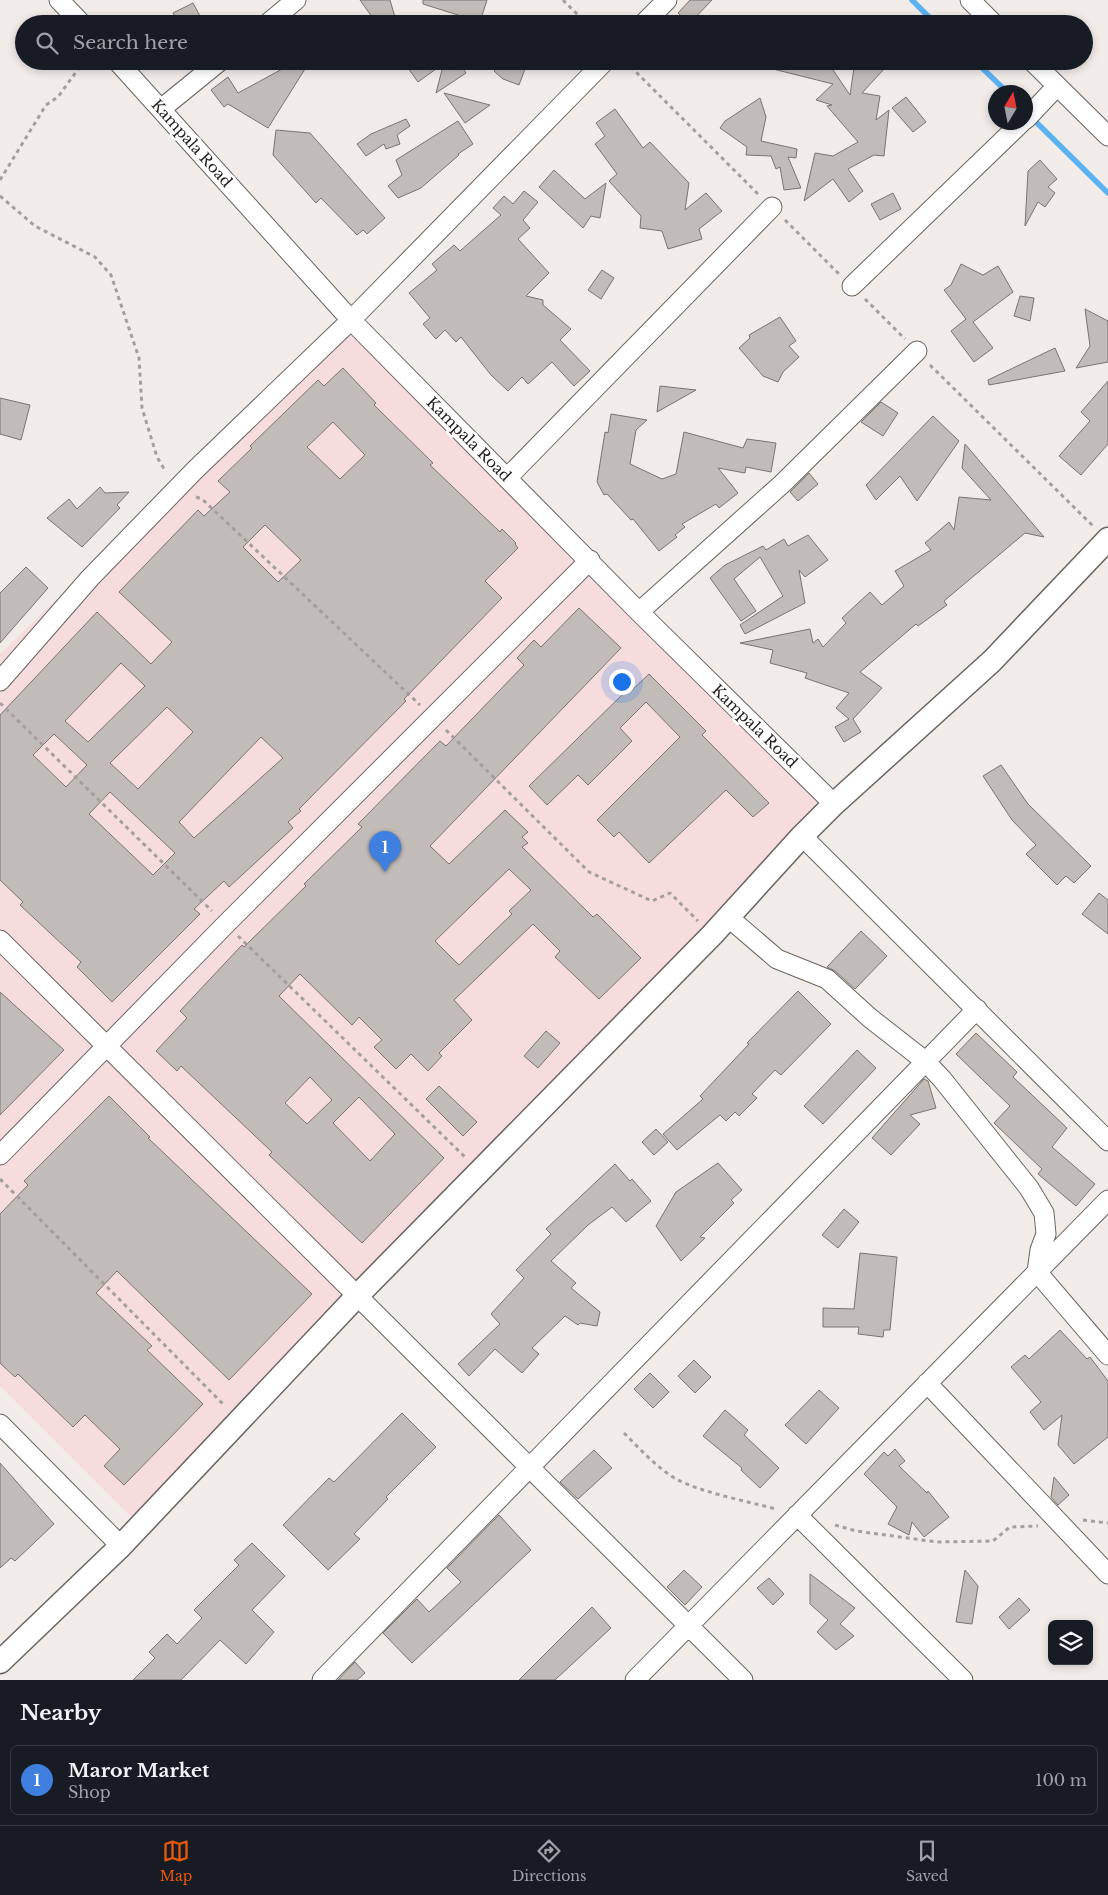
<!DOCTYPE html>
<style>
:root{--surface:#171b24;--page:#242831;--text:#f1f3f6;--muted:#9ea1a6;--line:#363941;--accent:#ea580c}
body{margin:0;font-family:"Libre Baskerville",serif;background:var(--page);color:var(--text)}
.controls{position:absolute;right:15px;bottom:15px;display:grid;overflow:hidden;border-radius:8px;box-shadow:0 2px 8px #0003}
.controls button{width:45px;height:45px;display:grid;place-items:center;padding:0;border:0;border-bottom:1px solid var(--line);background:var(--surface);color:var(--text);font:25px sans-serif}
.compass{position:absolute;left:988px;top:85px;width:45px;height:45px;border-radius:50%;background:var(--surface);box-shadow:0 2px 8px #0003;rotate:10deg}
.you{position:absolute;left:621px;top:681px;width:18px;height:18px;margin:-12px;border:4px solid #fff;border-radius:50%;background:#1a73e8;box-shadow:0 0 0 8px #1a73e833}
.badge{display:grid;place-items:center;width:32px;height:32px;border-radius:50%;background:var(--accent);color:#fff;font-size:16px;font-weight:700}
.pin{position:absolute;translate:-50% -41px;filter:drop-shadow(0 1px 2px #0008)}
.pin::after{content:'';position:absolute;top:26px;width:18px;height:15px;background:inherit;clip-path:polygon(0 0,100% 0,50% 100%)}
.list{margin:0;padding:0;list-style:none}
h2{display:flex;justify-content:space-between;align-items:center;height:65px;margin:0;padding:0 20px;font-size:21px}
h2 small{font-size:16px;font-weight:400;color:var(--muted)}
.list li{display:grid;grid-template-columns:32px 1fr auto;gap:15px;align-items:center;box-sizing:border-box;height:70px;margin:0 10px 10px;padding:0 10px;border:1px solid var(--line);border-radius:8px}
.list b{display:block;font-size:19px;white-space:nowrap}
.list p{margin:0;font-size:16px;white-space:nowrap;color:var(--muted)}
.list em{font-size:16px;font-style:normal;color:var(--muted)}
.icon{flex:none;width:28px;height:28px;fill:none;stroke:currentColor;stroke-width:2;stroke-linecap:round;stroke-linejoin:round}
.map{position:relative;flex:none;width:1108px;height:1680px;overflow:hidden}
.search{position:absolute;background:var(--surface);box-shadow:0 2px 8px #0003;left:15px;right:15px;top:15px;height:55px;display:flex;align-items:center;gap:12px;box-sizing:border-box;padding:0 18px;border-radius:28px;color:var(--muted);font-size:19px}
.sheet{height:145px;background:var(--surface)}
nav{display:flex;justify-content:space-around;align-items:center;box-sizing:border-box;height:70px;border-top:1px solid var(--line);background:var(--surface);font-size:14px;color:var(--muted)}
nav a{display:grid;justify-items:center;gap:2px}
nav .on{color:var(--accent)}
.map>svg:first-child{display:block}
.commercial{fill:#f7dcde}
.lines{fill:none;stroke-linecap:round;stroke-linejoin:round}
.stream{stroke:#5bb2f0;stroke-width:5.5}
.building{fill:#c2bcb9;stroke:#7a7471;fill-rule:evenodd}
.minor-casing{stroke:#6a6462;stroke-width:21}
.tertiary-casing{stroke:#6a6462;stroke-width:25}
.path{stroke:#a49f9d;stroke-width:3;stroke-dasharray:4 4;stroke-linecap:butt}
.minor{stroke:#fff;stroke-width:19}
.tertiary{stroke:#fff;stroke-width:22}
.labels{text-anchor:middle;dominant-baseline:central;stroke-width:5;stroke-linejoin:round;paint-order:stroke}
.street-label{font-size:15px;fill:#221f1e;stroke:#fff}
</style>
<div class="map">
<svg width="1108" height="1680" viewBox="0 0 1108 1680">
<rect width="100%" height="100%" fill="#f2ece9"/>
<path class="commercial" d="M343,320L828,810L147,1533L0,1386V654Z"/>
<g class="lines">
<path class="stream" d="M912,0L936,24
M975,61L1007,92
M1032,118L1108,193"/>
</g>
<path class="building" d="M360,0H390L397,24H377Z
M423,0H487L480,22L423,4Z
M690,0H712L689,24L678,13Z
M193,3L200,16L185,24H179L173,13Z
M297,61H310L268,128L228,104L224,107L211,90L228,77L238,93Z
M403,61H447L418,82Z
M452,61H458L466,73L436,93L443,66Z
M504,61H528L519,85L503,79L494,71Z
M766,61H810L831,67L850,95L855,61H875L884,69L862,93L880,96L876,120L889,110L884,156L874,155L848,169L863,191L849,202L833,179L804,201L815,153L833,156L858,142L827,106L832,105L816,100L833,84L765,67Z
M444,93L490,105L465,123Z
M906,97L926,122L913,132L892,108Z
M760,98L766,117L761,141L797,149L796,158L788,157L801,188L784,190L780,167L776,169L771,156L746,155L747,147L720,128L725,121Z
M615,109L643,148L650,142L689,183L685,210L706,193L722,211L699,229L702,239L668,249L662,231L640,228L641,216L609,181L617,174L595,144L605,136L596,123Z
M406,119L410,126L397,135L400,144L386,149L384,144L366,156L357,144L371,134Z
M458,121L473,144L458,154L459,155L421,188L398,198L388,186L402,175L396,160Z
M276,130L310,133L385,218L367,234L363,230L357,235L321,198L316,203L273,155Z
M1040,160L1057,179L1048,187L1055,193L1045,207L1038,202L1025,226L1028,171Z
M554,170L585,199L606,183L600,218L591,216L583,228L539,187Z
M524,191L538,202L523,220L530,228L518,239L549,273L526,296L543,300V305L571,329L560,340L590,371L574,386L552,362L528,384L522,377L508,391L491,375L461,337L456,342L445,330L436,339L423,324L430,318L409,293L437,270L432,264L454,245L460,251L501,215L493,208L504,196L513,204Z
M893,193L901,209L880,220L871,204Z
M961,264L983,275L998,266L1013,292L973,322L993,348L974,362L951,331L966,319L944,290L951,285Z
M602,270L614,278L601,299L588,290Z
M1020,296L1034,298L1030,321L1014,316Z
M1085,309L1108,321V362L1076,368L1090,346Z
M780,317L796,341L789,346L799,357L783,372L778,382L763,376L739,348L750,338L749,335Z
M1055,348L1065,371L989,385L988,380Z
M343,368L376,403L374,405L433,463L430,465L500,532L502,529L516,543L515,544L518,548L485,581L502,598L404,699L406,701L299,809L301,811L288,822L293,828L229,887L224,881L194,909L200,914L112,1002L77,967L81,962L20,905L23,902L0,880V715L97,612L151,664L172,642L119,592L198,510L204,516L230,492L218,481L252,448L250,446L318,380L324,386ZM333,422L365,455L340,479L307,447ZM265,525L301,560L278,582L243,547ZM121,663L145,686L88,742L65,721ZM167,707L193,732L138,789L110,763ZM54,734L87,765L66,787L33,755ZM261,737L283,758L194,838L179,822ZM110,792L175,853L153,875L89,814Z
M1108,381V444L1081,475L1059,456L1090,421L1081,412Z
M660,386L696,390L657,412Z
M0,398L30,405L21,440L0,434Z
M881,402L898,413L883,436L861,422Z
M611,414L647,420L636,430L630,464L662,479L676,474L684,432L743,448L747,439L776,443L771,472L746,467L745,473L718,468L738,493L719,508L716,504L682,524L685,527L675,535L677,537L659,551L633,519L631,520L607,494L604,495L597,482L605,432L608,433Z
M933,416L959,441L917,501L900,476L876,500L866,485Z
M965,444L1044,537L1025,533L944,601L947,605L918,626L916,624L860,672L882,688L853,719L861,732L844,742L835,727L849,719L836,708L849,693L805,678L807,673L770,663L773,650L740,643L810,629L813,643L818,639L823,647L846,623L842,618L870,592L882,605L904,586L895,571L931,550L925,543L949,522L954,530L959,497L991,500L962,468Z
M809,473L818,484L798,501L790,492Z
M100,487L105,493L129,492L117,505L120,508L82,547L47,518L69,499L77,509Z
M808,535L828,560L805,577L799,570L805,603L745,634L740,625L783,596L760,557L734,579L756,611L741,621L710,578L725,565L763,546L766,550L784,539L788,546Z
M26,567L48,588L0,643V593Z
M579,608L621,648L430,846L449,864L505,810L528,832L522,837L528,843L522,847L593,917L597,914L641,958L599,999L555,957L560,951L533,924L454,1000L472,1020L439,1053L442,1056L428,1071L411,1054L396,1069L374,1047L382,1040L359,1017L352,1025L300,974L279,996L444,1158L362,1243L269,1155L272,1152L199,1083L181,1066L177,1071L156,1051L187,1018L180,1011L242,945L244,947L306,886L304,884L362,827L358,824L440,741L446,746L524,665L517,658L534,640L541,647ZM509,869L531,890L509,911L512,914L459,965L435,941ZM310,1077L332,1100L307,1124L285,1103ZM359,1097L395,1134L370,1161L333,1123Z
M649,674L706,731L702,735L769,803L753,817L726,790L649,863L619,832L614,837L597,820L680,737L646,702L620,728L632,741L588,785L578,775L547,805L529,786L626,691L629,693Z
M1001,765L1028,804L1091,866L1074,883L1066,876L1057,885L1026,854L1036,845L1012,820L983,776Z
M1099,893L1108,900V934L1082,914Z
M861,931L887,956L855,989L835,971L827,967Z
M798,991L831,1024L781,1075L775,1070L752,1094L757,1098L739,1116L735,1112L726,1121L720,1115L677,1150L663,1134L703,1099L700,1096L749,1044L747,1043Z
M0,992L64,1050L0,1115Z
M546,1031L560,1043L538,1068L524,1056Z
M976,1033L1017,1072L1013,1077L1067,1128L1052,1147L1095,1184L1076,1206L1038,1174L1042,1169L994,1123L1010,1106L956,1054Z
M857,1050L876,1068L823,1124L804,1106Z
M924,1079L928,1081L936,1108L910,1115L920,1124L891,1155L872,1138Z
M439,1086L477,1122L463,1136L426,1099Z
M109,1096L150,1137L148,1138L312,1294L229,1380L117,1271L96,1293L152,1346L147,1350L203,1404L124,1485L104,1466L120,1449L85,1415L73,1427L18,1374L15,1377L0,1363V1214L28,1185L24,1181Z
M656,1129L668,1142L654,1155L642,1142Z
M718,1163L742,1190L731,1200L734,1203L700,1237L705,1238L681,1261L656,1226L676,1192Z
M615,1164L630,1181L632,1179L651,1201L626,1222L612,1207L588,1225L551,1261L576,1283L571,1288L600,1312L597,1326L580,1323L578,1325L565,1316L532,1348L539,1354L522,1373L495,1349L469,1376L458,1364L500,1324L491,1314L524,1278L516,1270L551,1234L546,1229Z
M844,1209L859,1222L838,1248L822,1235Z
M860,1253L897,1257L890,1330H884L883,1337L858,1334L859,1327H823V1308L854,1309Z
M1060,1330L1087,1359L1090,1357L1108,1381V1437L1074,1464L1058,1445L1062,1415L1044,1430L1030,1412L1041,1402L1011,1367L1025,1355L1029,1359Z
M694,1360L711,1377L695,1393L678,1376Z
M650,1373L669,1392L653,1408L634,1389Z
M819,1390L839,1408L806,1444L785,1425Z
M725,1410L748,1430L744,1435L779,1468L760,1488L741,1470L742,1468L703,1436Z
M402,1413L436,1447L386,1497L388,1499L354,1534L360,1539L328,1570L283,1525L329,1478L334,1482Z
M895,1449L905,1461L899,1466L927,1493L928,1491L949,1517L924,1537L912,1522L909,1535L888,1524L897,1507L864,1474L884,1452L888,1456Z
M594,1450L612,1468L578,1499L560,1482Z
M0,1463L54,1524L15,1561L11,1558L0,1568Z
M1054,1477L1069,1495L1058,1505L1051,1497Z
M499,1515L531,1550L412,1663L383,1633L417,1599L429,1612L461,1582L447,1568Z
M252,1543L285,1576L252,1610L274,1632L246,1664L220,1640L181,1680H133L155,1658L149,1652L167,1634L177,1644L202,1618L194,1610L239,1565L234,1560Z
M684,1570L702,1587L685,1605L667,1587Z
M965,1570L978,1586L972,1624L956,1622Z
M810,1574L855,1608L840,1624L854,1636L836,1650L817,1632L828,1620L810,1604Z
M769,1578L784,1594L773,1605L757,1588Z
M1019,1598L1030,1610L1009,1629L999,1617Z
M592,1607L611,1628L555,1680H519Z
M355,1662L365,1673L357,1680H338Z"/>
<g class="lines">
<defs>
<path id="minor" d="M59,0L82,24
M970,0L994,24
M267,24L296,0
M643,24L667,0
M117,61L351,320L639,612L834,804
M1032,61L1108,136
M161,109L220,61
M1026,119L1057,86
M852,286L1022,122
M508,477L772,207
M639,612L782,484L917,351
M0,681L90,578L195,470L351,320L605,61
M802,836L1108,1141
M728,917L777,959L827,979L870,1018L925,1061L942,1079L1029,1188L1044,1213L1046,1234L1040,1250L1037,1272L1108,1355
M0,940L743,1680
M0,1155L226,924L590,560
M927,1383L1108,1574
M0,1424L121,1546
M797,1515L963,1680
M322,1680L977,1009
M635,1680L1108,1200"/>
<path id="tertiary" d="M0,1662L121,1546L358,1295L712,935L802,836L834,804L992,661L1108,539"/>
</defs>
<use href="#minor" class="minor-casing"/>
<use href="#tertiary" class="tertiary-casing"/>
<path class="path" d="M563,0L587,24
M625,61L759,195
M0,180L46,105L58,97L84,61
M0,196L35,226L95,257L111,275L139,358L142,408L157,457L166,472
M785,220L839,274
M865,299L905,339
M930,365L1093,526
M196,497L202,499L420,705
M0,703L212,911
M446,730L589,872L652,901L670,893L698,921
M238,936L465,1157
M0,1179L225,1406
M624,1433C640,1449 656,1467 676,1479C703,1493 746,1501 776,1509
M1083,1520L1108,1523
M835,1525L856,1531L937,1542L993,1541L1010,1527L1038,1526"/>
<use href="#minor" class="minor"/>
<use href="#tertiary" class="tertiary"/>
</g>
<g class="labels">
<g class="street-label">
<text transform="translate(192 143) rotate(48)">Kampala Road</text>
<text transform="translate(469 439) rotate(45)">Kampala Road</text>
<text transform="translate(755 726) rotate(44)">Kampala Road</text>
</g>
</g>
</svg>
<div class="controls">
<button><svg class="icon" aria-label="layers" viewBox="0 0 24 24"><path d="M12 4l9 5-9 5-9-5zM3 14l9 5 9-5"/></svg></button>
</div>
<svg class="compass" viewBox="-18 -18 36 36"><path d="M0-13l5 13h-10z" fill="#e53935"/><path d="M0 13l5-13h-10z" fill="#9ea1a6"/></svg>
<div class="you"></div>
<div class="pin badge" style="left:385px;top:872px;background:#3f7fe0">1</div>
<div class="search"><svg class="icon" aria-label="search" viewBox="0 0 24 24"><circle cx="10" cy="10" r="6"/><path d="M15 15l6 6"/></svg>Search here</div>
</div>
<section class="sheet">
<h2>Nearby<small></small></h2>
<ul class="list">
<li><span class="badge" style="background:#3f7fe0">1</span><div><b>Maror Market</b><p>Shop</p></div><em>100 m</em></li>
</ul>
</section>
<nav>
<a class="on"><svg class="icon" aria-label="map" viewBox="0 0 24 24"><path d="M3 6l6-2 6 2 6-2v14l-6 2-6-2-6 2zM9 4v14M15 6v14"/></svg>Map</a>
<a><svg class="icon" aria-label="directions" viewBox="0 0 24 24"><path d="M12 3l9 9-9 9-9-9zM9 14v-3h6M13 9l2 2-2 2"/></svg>Directions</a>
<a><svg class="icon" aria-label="saved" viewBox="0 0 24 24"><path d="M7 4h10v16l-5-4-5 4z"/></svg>Saved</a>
</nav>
